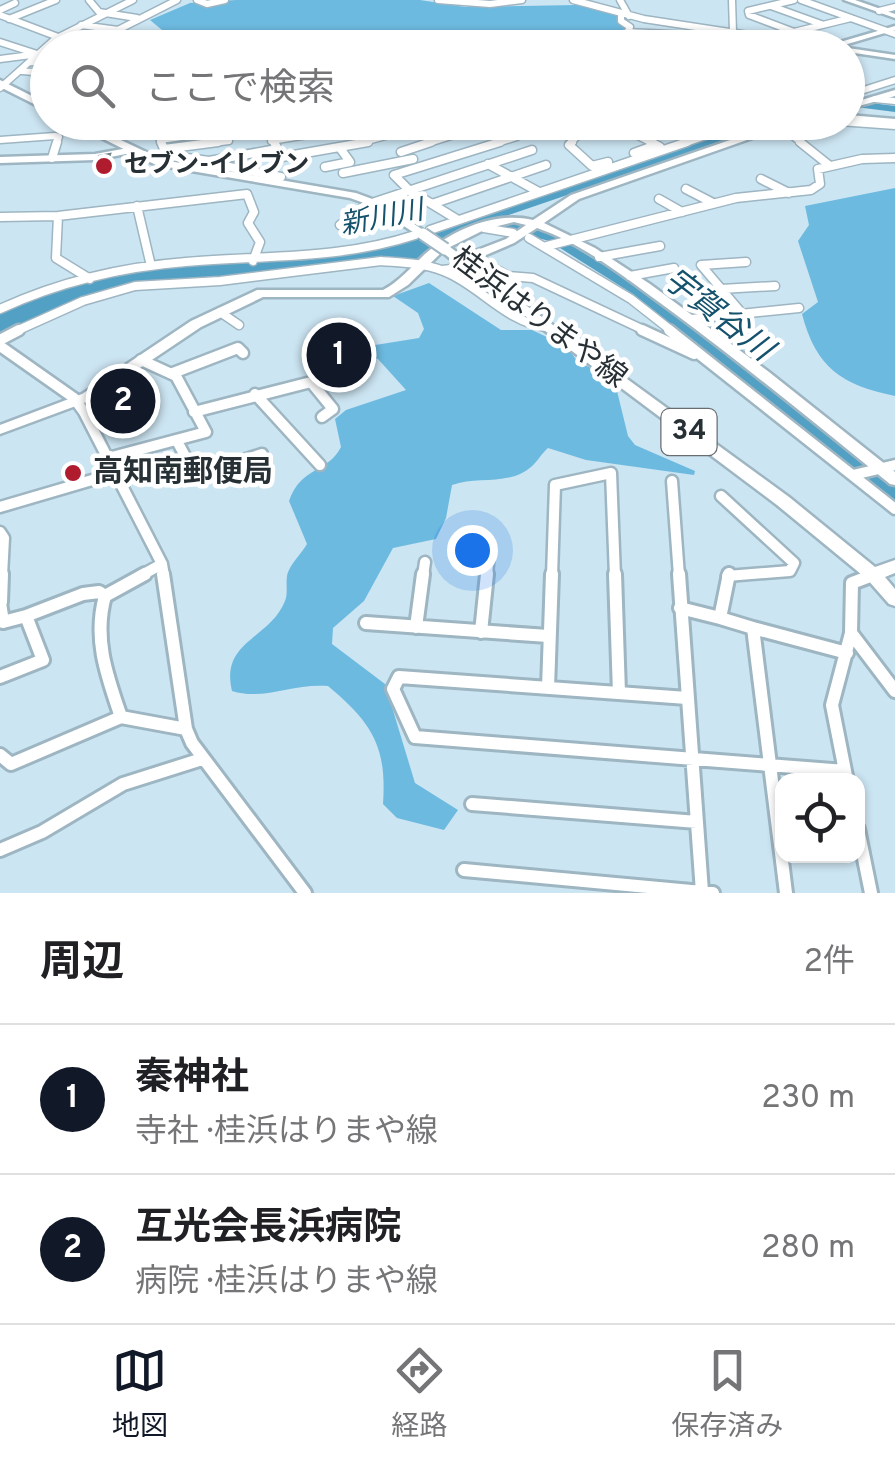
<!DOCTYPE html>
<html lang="ja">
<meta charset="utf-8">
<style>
:root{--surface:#fff;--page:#f6f6f6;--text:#202124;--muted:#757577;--line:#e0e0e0;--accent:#111827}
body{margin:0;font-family:Overpass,"Noto Sans JP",sans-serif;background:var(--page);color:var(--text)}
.controls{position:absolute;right:30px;bottom:30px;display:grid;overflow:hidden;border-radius:20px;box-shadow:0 2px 8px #0004}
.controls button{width:90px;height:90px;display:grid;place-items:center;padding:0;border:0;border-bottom:2px solid var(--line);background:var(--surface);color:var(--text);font:50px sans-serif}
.you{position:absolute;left:472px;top:550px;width:35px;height:35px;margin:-25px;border:8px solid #fff;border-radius:50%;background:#1a73e8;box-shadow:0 0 0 15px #1a73e833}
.badge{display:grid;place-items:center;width:65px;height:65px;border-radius:50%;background:var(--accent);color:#fff;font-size:32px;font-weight:700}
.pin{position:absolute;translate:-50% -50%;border:5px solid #fff;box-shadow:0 2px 10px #0006}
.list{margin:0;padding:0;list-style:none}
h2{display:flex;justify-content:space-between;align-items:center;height:130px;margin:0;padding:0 40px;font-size:42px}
h2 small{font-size:32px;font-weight:400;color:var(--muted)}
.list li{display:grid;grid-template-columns:65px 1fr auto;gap:30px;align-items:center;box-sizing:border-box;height:150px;padding:0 40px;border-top:2px solid var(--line)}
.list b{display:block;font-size:38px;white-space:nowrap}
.list p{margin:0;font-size:32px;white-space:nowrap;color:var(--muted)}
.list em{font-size:32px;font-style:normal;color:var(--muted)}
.icon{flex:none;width:55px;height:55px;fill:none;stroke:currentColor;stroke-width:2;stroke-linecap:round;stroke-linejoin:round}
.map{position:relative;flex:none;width:895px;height:893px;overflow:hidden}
.search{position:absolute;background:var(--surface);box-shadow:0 2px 8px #0004;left:30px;right:30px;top:30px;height:110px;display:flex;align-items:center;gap:25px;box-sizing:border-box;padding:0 35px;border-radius:55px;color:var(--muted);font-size:38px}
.sheet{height:430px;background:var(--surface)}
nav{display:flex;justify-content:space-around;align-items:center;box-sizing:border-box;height:140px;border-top:2px solid var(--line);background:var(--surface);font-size:28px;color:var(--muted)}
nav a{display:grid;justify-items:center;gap:5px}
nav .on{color:var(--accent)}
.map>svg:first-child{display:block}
.forest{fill:#6dbae0}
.water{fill:#53a0c5}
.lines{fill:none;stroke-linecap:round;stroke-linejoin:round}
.stream{stroke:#53a0c5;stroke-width:2.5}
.river{fill:#53a0c5;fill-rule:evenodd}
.street-far3-casing{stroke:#9eb5c2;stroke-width:9}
.street-far2-casing{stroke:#9eb5c2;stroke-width:11}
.street-far1-casing{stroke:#9eb5c2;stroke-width:15}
.street-casing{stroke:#9eb5c2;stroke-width:18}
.secondary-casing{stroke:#9eb5c2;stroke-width:5}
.primary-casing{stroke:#9eb5c2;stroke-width:5}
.street-far3{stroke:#fff;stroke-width:6}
.street-far2{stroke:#fff;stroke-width:8}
.street-far1{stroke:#fff;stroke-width:10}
.street{stroke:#fff;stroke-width:12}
.secondary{fill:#fff;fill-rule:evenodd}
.primary{fill:#fff;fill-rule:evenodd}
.primary-bridge-casing{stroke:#9eb5c2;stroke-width:15;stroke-linecap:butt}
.primary-bridge{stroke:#fff;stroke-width:11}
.wall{fill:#8ea3ad}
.building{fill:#a5bdc9;stroke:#74848d;stroke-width:2.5}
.poi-dot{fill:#af1c2e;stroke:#fff;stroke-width:4}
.labels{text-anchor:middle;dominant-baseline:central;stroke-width:9;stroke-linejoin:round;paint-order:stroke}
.far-poi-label{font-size:25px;font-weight:bold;fill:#273035;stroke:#fff;text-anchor:start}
.far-water-label{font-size:28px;font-style:italic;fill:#15526d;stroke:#fff}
.shield{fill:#fff;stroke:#686e72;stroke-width:2.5}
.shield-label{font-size:28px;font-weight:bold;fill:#273035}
.street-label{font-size:30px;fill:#273035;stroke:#fff}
.poi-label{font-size:30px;font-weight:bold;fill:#273035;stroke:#fff;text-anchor:start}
.water-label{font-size:32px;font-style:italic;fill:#15526d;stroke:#fff}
</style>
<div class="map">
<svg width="895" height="893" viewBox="0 0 895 893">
<rect width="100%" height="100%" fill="#cce5f2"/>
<path class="forest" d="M236,0H420L465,7L576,5L618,13L625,28L615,39L618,47L48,48L47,61L38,60C68,10 126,62 162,30L150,20L190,3Z
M895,188V396C842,385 816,368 802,314L818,302L798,241L809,225L805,206Z
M429,283L501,330H532L566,346L578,362L589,367L617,391L628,436L635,445L695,471L694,475L586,460L548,448C541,454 538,461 531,467C509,486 478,476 452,485L446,518L436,539L393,548L364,601L333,628L332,644L385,684L415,783L458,810L444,830L397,818L383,804C387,746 372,723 328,686C293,683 263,701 232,691C220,641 270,639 285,601C289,592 284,579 289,570C293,561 302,553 307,544L289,501C301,466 328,473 341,447L335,419L346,410L406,390L378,359L344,350L419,338L424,329L418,313L393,296Z"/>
<path class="water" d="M756,123H778L497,219L554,235L645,290L895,487V500L633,294L549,241L483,223L445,237L413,262L130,283L101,291L0,336V312L74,285L156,266L309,260L377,249Z"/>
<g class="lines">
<path class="stream" d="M617,46L624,31
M566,142L585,124"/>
<path class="river" d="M848,100L895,106V112L848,106Z"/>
<defs>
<path id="street-far3" d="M89,0L99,12L137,18
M197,0L207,4L225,0
M438,0L490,4L522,0
M573,0L644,19L827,47
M620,0L629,16
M732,0L733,32
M794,0L748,11L749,15L794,32L851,18
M801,0L895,34
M771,6L821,24
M0,10L15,3
M879,11L895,7
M0,15L58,37
M9,19L56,0
M81,25L118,30L177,0
M627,32L692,35
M0,42L37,54
M620,48L630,27L621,21V14
M0,59L31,55
M30,62L48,63
M22,71L46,73
M0,88L55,39L133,0
M848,95L895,80
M875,99L895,101
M273,122H278
M610,122L656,145
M839,122L895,126
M154,124L160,140
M206,125L222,122
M780,126L804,145
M230,128L264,126L275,145
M787,131L820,122
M0,140L55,136L59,137L56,145
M160,140L162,145
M160,140L224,131L229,141L197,145
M271,141L363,126
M353,145L436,122
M423,145L495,122
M491,145L517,137
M569,145L591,122
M680,145L747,122"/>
<path id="street-far2" d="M161,142L164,149L218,142
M274,142L282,157L368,142
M572,142L569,145L592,166L608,162
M651,142L660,147
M800,142L830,166
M277,149L209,161L172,156L281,177L277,180
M401,152L431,142
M634,153L656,145
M52,158L57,142
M488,164L539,192
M325,167L350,162L340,148
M343,173L413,159
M761,179L789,193
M686,189L713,203
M659,199L682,212
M432,204L546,165
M137,206L151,266
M58,216L56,258L90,279
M0,217L58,216L247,194L254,212L248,223L260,242L253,261
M458,220L409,190L394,175L500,142
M340,225L366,205L532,150
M484,228L513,233
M430,230L687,142
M529,238L631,299L673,332
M547,246L736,198L811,190L820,184L818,169L862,159L895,158
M599,257L660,246
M442,270L488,265L508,276L533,278L648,332
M630,276L674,268
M721,289L775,286
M0,309C59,282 121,267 186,262C264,255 339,260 415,235
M740,311L701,265L746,262
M220,312L239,325
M691,319L799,308
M14,332L83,301L135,286L220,281L381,261C404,263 429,263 450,274C482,289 509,323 546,327"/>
<path id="street-far1" d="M642,330L694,354
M669,330L895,509
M0,340L19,330
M0,346L74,398L84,412L162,564L164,576
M173,373L238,348L243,353
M255,394L320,465
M194,412L311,382L333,409L322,417
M177,441L193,471L209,466L212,470L262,454
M108,458L206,432L176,376L141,360
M853,475L895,465
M175,477L193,471
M672,481L679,576
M721,496L794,563L790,571L727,576
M0,507L116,473
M0,532L4,538L2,576
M140,576L162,564
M423,576L425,562
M487,576L489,552
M552,576L555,485L611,473L615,576"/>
<path id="street" d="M163,574L186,729L192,743L305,893
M615,574L619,693
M679,574L702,892
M729,574L720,618L753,628
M1,602L2,574
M0,603L3,622L26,616
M680,608L720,618
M366,623L548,636
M416,627L423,574
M481,632L487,574
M851,633L895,691
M0,677L43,660L26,616L83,594L99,592L105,596
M548,688L552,574
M687,698L399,677L393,689L415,737L845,771
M121,717C107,676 93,639 105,596L145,574
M0,755L11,764L121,717L186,729
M847,781L832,705L851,633L852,583L873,575
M472,804L697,822
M858,829L871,893
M0,850L42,832L123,784L202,759
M464,870L713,893
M786,893L753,628L847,653"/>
<path id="secondary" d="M844,0H855L895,14V18Z
M895,26V30L834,48L823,47Z
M848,48L895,55V59L848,52Z
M895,90V96L848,109V104Z
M128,148L131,149V153L95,160L0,163V157L95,154Z"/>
<path id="primary" d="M0,80L48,104V111L0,87Z
M848,115L895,119V125L848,121Z
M69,122H83L163,160L356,193L383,203L429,234L423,237L419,236L375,207L350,198L156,165Z
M782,122H798L579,199L544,223L595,248L650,284L769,372L895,472V485L890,484C816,424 743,364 667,308C627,279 584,244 537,228L514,243L465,264H457L442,252L408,285L389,297H263L201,327L92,400L0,434V425L82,394L191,321L257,290H383C400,281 411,267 425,254C453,229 496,211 533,220L571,195ZM514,222L526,225L506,239L462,256L450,247L486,229Z
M476,269L789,497L875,567L895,560V573L885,577L895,589V606L889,604L867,579L777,505L472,276V270Z"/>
</defs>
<use href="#street-far3" class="street-far3-casing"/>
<use href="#street-far2" class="street-far2-casing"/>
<use href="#street-far1" class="street-far1-casing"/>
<use href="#street" class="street-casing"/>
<use href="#secondary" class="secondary-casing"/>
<use href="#primary" class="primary-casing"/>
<use href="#street-far3" class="street-far3"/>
<use href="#street-far2" class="street-far2"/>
<use href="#street-far1" class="street-far1"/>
<use href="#street" class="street"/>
<use href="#secondary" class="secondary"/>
<use href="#primary" class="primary"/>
<defs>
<path id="primary-bridge" d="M423,234L445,249
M461,261L476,273"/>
</defs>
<use href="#primary-bridge" class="primary-bridge-casing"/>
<use href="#primary-bridge" class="primary-bridge"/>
</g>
<path class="wall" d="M110,154L111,161L108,170L98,171L97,164Z"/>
<path class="building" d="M110,154L107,164H97L99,156Z"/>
<g class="poi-dot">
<circle cx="104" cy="166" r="10"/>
<circle cx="73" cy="473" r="10"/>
</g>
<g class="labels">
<g class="far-poi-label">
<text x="124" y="166">セブン-イレブン</text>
</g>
<g class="far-water-label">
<text transform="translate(382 219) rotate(-11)">新川川</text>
</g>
<rect class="shield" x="661.5" y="409" width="55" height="46" rx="8"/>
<g class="shield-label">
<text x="689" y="432">34</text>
</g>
<g class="street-label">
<text transform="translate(538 319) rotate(37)">桂浜はりまや線</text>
</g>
<g class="poi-label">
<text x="93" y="473">高知南郵便局</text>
</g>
<g class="water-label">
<text transform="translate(717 316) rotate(38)">宇賀谷川</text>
</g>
</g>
</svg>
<div class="controls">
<button><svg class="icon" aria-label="locate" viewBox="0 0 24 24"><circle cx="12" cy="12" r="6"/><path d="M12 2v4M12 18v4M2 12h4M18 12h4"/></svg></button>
</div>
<div class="you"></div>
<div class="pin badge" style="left:339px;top:355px">1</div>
<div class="pin badge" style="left:123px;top:401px">2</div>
<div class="search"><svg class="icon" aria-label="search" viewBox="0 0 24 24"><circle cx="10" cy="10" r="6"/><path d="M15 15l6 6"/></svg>ここで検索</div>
</div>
<section class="sheet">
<h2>周辺<small>2件</small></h2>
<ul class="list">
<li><span class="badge">1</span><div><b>秦神社</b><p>寺社 · 桂浜はりまや線</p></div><em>230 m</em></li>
<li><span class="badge">2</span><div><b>互光会長浜病院</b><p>病院 · 桂浜はりまや線</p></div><em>280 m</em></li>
</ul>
</section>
<nav>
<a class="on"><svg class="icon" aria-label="map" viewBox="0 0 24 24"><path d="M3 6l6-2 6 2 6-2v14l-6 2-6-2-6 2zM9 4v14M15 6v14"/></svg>地図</a>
<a><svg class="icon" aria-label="directions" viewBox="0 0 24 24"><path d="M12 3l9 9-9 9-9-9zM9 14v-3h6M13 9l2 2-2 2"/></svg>経路</a>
<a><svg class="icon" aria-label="saved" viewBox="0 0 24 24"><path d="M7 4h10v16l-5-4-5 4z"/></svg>保存済み</a>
</nav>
